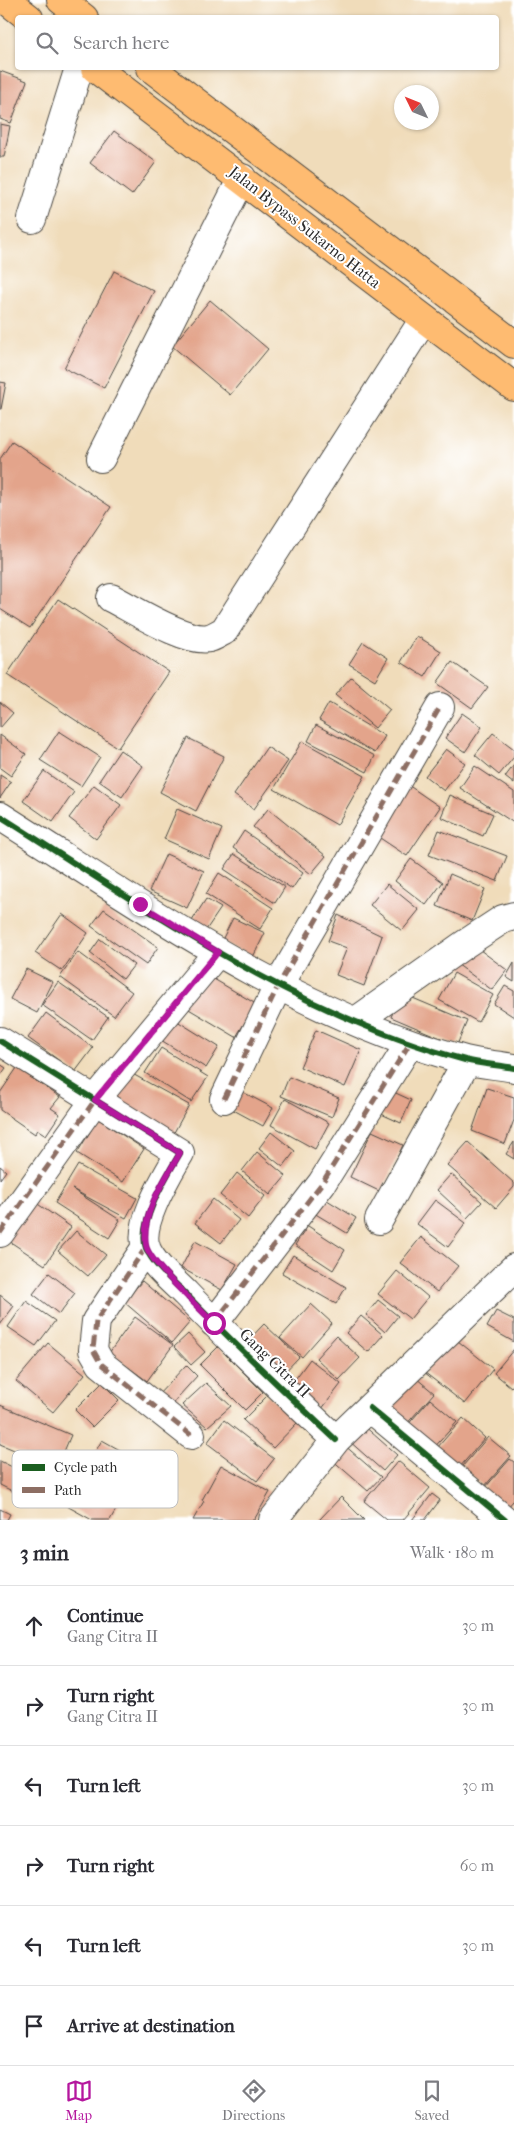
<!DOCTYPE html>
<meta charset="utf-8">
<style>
:root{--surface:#fff;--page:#f7f7f7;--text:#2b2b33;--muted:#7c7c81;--line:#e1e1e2;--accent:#b5179e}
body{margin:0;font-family:"IM FELL French Canon",serif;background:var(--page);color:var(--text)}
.compass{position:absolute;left:394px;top:85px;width:45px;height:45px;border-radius:50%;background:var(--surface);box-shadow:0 1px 4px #0004;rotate:313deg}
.stop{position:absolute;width:15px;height:15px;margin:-11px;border:4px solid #b5179e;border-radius:50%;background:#fff}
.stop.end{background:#b5179e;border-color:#fff;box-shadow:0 1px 5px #0008}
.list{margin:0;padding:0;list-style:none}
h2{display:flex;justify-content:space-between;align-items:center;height:65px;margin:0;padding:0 20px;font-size:21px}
h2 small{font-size:16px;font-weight:400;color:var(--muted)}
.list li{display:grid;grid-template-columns:32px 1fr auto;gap:15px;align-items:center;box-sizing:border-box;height:80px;padding:0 20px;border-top:1px solid var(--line)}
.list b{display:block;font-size:19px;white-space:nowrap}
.list p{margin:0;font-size:16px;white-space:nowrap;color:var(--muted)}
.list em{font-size:16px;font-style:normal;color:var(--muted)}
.icon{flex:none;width:28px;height:28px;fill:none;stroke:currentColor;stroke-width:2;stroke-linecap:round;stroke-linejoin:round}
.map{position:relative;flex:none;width:514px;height:1520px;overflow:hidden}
.search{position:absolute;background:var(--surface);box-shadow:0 1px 4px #0004;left:15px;right:15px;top:15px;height:55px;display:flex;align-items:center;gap:12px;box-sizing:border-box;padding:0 18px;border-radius:5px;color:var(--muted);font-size:19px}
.sheet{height:545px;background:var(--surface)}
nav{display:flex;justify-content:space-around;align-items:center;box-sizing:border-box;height:70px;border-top:1px solid var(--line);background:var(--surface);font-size:14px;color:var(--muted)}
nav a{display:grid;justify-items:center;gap:2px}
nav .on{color:var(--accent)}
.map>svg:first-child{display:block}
.building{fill:#e3a48b}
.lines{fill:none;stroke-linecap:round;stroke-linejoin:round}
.minor-casing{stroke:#494640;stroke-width:30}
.highway-casing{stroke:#494640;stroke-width:30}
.minor{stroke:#fff;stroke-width:28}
.highway{stroke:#febb71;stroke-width:28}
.quiet{stroke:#8d6e63;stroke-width:5;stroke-dasharray:10 5;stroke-linecap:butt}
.cycleway-casing{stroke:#fff;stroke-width:9}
.cycleway{stroke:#1b5e20;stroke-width:6}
.route{stroke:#b5179e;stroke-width:6}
.labels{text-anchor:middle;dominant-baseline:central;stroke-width:4;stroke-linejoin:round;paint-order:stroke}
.street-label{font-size:16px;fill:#2b2b2b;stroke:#fff}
.key{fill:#fff;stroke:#bfbfbf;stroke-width:1}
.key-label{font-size:14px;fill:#2b2b2b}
</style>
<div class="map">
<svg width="514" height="1520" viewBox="0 0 514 1520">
<rect width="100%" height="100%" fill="#fff"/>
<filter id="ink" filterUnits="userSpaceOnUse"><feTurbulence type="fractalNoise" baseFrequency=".02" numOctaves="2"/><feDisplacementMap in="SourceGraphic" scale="10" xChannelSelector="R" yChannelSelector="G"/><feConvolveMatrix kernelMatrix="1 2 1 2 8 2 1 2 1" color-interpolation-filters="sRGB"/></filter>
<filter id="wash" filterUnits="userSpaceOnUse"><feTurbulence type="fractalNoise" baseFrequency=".0096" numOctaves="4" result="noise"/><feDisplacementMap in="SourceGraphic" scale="20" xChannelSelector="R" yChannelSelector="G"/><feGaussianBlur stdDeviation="1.12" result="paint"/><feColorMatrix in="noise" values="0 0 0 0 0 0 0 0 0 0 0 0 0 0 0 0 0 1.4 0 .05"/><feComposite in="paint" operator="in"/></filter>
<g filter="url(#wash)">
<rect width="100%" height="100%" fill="#f0dcba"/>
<g id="blocks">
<path class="building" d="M0,71L27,81L11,123L0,119Z
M0,124L10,126L4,157H0Z
M114,131L156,162L132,195L90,163Z
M114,271L154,291L104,388L64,368Z
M210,300L268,349L230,395L172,346Z
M0,382L6,383L1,409H0Z
M12,441L111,507L30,628L0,609V459Z
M58,599L169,672L118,748L7,675Z
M417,636L441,651L425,677L401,662Z
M363,642L388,658L375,680L349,664Z
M452,662L488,687L472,708L437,683Z
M351,677L390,710L375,728L335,695Z
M0,702L13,713L0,728Z
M329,703L385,736L375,753L319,720Z
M462,713L482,727L465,752L445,738Z
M316,725L375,756L367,772L308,741Z
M59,731L100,757L81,786L40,760Z
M493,733L514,749V757L499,775L475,755Z
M0,735L26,754L11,776L0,768Z
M188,738L224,756L196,811L160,792Z
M302,741L365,776L337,825L274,789Z
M267,747L288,761L254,809L234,795Z
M446,749L465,763L444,791L425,776Z
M120,750L143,766L122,797L99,781Z
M514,765V784L505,777Z
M475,766L514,792V823L460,788Z
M44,771L74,792L53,822L23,801Z
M0,775L11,782L0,798Z
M94,785L121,805L96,839L69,818Z
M408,785L440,807L407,856L374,834Z
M450,795L493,814L483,836L441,817Z
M177,809L222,829L209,859L164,839Z
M268,809L326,856L311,874L253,827Z
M439,830L507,856L497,881L429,855Z
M244,831L303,873L292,889L233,848Z
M166,854L204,871L187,908L149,891Z
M234,854L285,887L275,903L224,869Z
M411,859L443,882L426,905L395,881Z
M219,873L273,908L260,929L206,894Z
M450,874L485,889L472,921L437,906Z
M387,884L419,910L402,931L370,905Z
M206,899L221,908L204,933L190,924Z
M104,909L158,947L146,965L91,926Z
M62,914L88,933L62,971L35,953Z
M338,915L382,936L364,986L336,975L347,948L328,941Z
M233,918L265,933L253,957L221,942Z
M100,939L134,965L123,979L90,953Z
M472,944L507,970L492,990L457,964Z
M78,952L132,992L114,1016L60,977Z
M514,963V982L506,977Z
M26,969L53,982L37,1013L10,999Z
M202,972L256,1004L236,1037L182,1005Z
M454,973L493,995L478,1022L439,1000Z
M58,982L108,1017L92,1040L42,1005Z
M505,986L514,991V1017L494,1004Z
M401,993L467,1021L457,1045L391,1017Z
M46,1013L93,1048L75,1072L28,1038Z
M169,1016L219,1047L206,1068L156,1037Z
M316,1030L361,1050L345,1087L300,1067Z
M161,1048L208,1077L191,1102L145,1073Z
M0,1064L6,1068L0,1076Z
M17,1068L60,1097L51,1108L60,1114L46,1135L38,1130L35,1134L0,1110V1093Z
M127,1071L189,1105L171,1138L109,1104Z
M289,1077L339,1098L332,1117L281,1096Z
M487,1088L514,1097V1120L505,1144L472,1131Z
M237,1089L273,1108L263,1126L228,1107Z
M387,1089L411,1100L401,1123L377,1112Z
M285,1099L329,1123L315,1149L271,1125Z
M98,1119L144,1149L123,1182L77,1153Z
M372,1131L403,1145L381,1192L350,1177Z
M271,1132L295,1151L283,1167L259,1148Z
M468,1142L514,1183V1187L496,1208L447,1165Z
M514,1142V1159L506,1154Z
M257,1152L286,1176L270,1195L242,1171Z
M78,1165L137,1198L126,1218L72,1189L120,1220L109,1238L55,1203Z
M0,1166L6,1171L0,1179Z
M237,1173L265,1196L248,1218L220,1195Z
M451,1174L482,1202L467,1218L437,1190Z
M319,1195L356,1218L347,1233L309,1210Z
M29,1198L71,1227L45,1265L3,1237Z
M213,1199L239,1220L221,1243L195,1223Z
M435,1200L466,1223L448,1247L417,1224Z
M308,1226L345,1250L333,1270L295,1245Z
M76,1231L106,1255L88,1276L58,1251Z
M421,1237L458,1266L437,1292L400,1263Z
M195,1241L237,1264L222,1290L181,1268Z
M293,1255L346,1287L336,1304L282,1273Z
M397,1271L428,1297L410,1319L378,1294Z
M49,1273L75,1293L59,1314L33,1294Z
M142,1281L190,1322L172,1343L124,1302Z
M0,1295L14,1306L0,1325Z
M378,1300L398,1316L385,1332L366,1315Z
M26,1301L55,1321L36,1346L8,1327Z
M311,1304L332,1323L302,1357L280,1338Z
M496,1311L514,1320V1342L487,1327Z
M361,1316L383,1335L368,1352L346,1333Z
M135,1317L173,1345L147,1381L109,1353Z
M264,1324L299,1357L277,1380L242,1347Z
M188,1334L205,1352L191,1365L174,1347Z
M336,1336L360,1358L339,1380L316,1358Z
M453,1337L493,1369L465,1404L424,1372Z
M48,1343L85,1374L53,1412L16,1381Z
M218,1347L263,1392L245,1410L200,1365Z
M514,1349V1384L511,1387L494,1373Z
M310,1359L341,1384L321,1410L290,1386Z
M186,1365L197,1376L169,1407L157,1396Z
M410,1373L434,1393L404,1427L381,1406Z
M102,1383L119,1400L92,1427L75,1410Z
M206,1383L231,1406L207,1427L182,1405Z
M268,1395L297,1423L273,1448L243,1420Z
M430,1399L457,1422L432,1450L406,1427Z
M0,1405L71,1435L57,1468L0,1444Z
M463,1418L485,1438L459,1468L437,1448Z
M224,1420L274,1459L257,1481L207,1443Z
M362,1424L397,1455L383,1471L348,1440Z
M488,1437L511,1456L484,1487L462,1467Z
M102,1440L143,1463L110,1520H92L65,1505Z
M343,1444L381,1477L368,1491L330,1458Z
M510,1459L514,1462V1500L506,1509L484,1489Z
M0,1461L33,1477L24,1497L0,1485Z
M398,1461L430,1488L403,1520H387L364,1501Z
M221,1465L270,1492L254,1520H193L204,1501L202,1500Z
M432,1494L440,1500L425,1520H412Z
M341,1497L364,1520H319Z
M0,1509L10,1514L7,1520H0Z"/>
</g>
</g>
<g filter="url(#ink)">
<use href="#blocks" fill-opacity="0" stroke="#494640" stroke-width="1"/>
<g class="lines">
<defs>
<path id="minor" d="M32,219L79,68
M101,458L242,178
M111,598C133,609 186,643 209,638C214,637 219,633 224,631L424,319
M0,816C146,908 296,1015 465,1060C481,1064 498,1065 514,1068
M356,1021L465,944L503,919L514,916
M0,1041L180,1153C168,1174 137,1223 146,1248C153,1265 173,1281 186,1294C234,1344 285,1392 336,1440
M224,1099L279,984L440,707
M379,1220L467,1061
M0,1233L95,1100L218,952
M146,1247L96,1321L93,1350L101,1364L191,1435
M214,1323L322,1183L410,1043
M370,1408L505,1520
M273,1520L336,1440L514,1268"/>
<path id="highway" d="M6,0L29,18
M61,0L84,18
M95,68L514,387
M151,68L514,344"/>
</defs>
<use href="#minor" class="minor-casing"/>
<use href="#highway" class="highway-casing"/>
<use href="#minor" class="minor"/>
<use href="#highway" class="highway"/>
<path class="quiet" d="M224,1099L279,984L440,707
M0,1233L95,1100L218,952
M146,1247L96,1321L93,1350L101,1364L191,1435
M214,1323L322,1183L410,1043"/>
<defs>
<path id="cycleway" d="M0,816C146,908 296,1015 465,1060C481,1064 498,1065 514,1068
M0,1041L180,1153C168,1174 137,1223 146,1248C153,1265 173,1281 186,1294C234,1344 285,1392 336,1440
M370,1408L505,1520"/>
</defs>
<use href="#cycleway" class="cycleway-casing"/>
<use href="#cycleway" class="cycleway"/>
</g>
</g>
<g class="lines" filter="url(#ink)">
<path class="route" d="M140,904L218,952L95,1100L180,1153C165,1180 141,1212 146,1245C148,1261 200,1309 214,1323"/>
</g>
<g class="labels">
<g class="street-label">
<text transform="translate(305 227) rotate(38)">Jalan Bypass Sukarno Hatta</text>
<text transform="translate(275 1363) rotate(44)">Gang Citra II</text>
</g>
</g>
<rect x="12" y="1450" width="166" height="58" rx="8" class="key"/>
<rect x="22" y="1464" width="23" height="7" fill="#1b5e20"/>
<rect x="22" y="1487" width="23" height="6" fill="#8d6e63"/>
<g class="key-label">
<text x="54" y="1472">Cycle path</text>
<text x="54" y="1495">Path</text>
</g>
</svg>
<svg class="compass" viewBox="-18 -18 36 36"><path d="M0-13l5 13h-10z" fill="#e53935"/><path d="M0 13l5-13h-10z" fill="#7c7c81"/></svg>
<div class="stop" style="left:214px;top:1323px"></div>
<div class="stop end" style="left:140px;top:904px"></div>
<div class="search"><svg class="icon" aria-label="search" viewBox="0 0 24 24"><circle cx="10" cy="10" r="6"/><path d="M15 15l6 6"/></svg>Search here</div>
</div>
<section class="sheet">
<h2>3 min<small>Walk · 180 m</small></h2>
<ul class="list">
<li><svg class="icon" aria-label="ahead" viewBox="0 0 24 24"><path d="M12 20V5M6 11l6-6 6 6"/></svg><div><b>Continue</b><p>Gang Citra II</p></div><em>30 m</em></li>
<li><svg class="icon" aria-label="right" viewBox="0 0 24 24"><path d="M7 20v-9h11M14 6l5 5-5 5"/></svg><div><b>Turn right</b><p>Gang Citra II</p></div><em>30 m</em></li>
<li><svg class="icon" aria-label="left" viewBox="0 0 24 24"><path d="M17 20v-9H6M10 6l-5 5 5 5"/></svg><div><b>Turn left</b></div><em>30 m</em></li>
<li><svg class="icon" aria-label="right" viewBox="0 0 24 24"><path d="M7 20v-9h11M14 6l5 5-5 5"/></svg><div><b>Turn right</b></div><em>60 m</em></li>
<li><svg class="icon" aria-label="left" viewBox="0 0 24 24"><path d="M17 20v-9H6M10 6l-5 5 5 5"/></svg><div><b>Turn left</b></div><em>30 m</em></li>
<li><svg class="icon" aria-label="arrive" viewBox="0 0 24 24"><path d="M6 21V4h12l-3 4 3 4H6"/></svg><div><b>Arrive at destination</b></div></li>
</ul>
</section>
<nav>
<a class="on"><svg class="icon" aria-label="map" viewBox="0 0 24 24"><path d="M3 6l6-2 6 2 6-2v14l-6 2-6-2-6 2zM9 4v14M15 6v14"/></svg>Map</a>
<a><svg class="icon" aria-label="directions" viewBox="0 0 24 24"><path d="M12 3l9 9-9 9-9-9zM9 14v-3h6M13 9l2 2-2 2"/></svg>Directions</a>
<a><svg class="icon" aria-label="saved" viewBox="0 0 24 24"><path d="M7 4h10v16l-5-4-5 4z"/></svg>Saved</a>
</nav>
